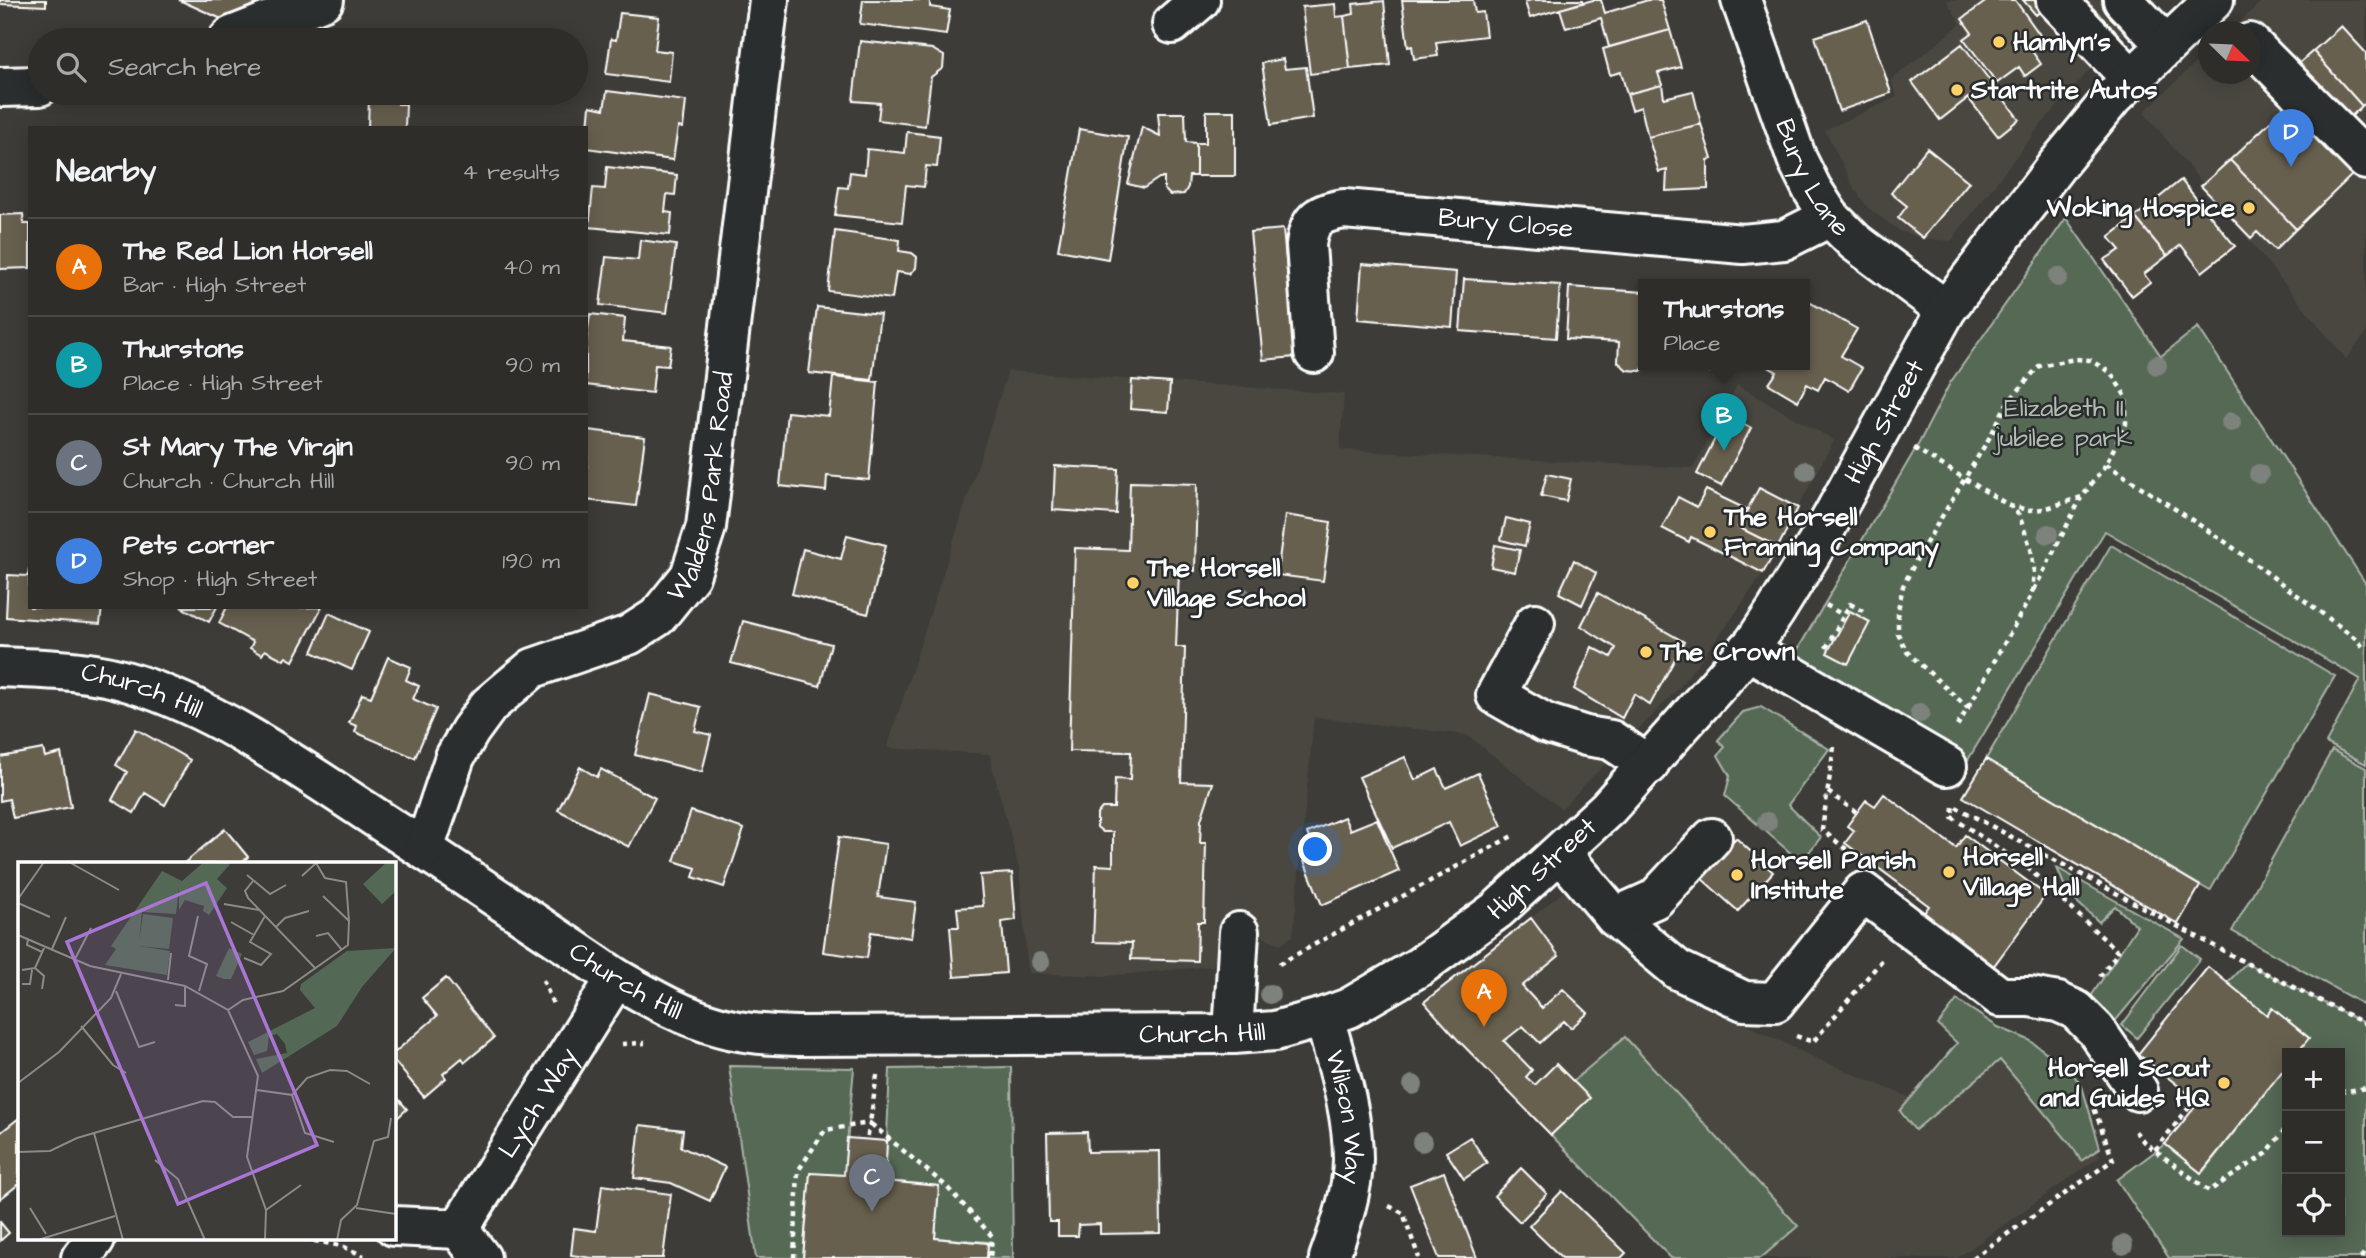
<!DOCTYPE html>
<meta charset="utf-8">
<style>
:root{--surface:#2e2d2a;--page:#3a3936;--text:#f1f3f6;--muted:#a7a8a8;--line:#494947;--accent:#1a73e8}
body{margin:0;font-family:"Architects Daughter",sans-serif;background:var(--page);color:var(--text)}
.controls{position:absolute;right:21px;bottom:21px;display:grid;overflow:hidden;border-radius:0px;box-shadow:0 4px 18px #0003}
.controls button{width:63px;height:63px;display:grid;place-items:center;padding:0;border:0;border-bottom:2px solid var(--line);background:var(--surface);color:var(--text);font:35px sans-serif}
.compass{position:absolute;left:2198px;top:21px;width:63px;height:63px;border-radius:50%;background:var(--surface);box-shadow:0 4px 18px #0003;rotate:113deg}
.you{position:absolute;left:1316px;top:850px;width:24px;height:24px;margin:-18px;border:5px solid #fff;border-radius:50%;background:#1a73e8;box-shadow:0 0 0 10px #1a73e833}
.badge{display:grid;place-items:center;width:46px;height:46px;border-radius:50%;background:var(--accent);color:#fff;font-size:23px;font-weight:700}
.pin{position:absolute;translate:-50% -58px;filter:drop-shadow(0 2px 4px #0008)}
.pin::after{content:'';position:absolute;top:37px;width:24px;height:21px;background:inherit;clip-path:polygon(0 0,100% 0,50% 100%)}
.popup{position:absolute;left:1638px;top:279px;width:172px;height:91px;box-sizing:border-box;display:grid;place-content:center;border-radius:0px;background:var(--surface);filter:drop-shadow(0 2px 5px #0005);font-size:23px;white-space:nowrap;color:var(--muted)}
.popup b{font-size:26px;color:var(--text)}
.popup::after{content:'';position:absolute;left:50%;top:100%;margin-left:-14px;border:14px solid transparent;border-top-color:var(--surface)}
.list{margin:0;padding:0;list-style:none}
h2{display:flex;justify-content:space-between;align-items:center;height:91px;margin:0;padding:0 28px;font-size:30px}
h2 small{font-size:23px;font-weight:400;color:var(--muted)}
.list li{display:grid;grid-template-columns:46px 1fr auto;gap:21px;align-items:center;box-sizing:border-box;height:98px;padding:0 28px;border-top:2px solid var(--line)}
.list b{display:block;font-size:26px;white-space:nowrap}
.list p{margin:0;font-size:23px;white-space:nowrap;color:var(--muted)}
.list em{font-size:23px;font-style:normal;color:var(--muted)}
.icon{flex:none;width:38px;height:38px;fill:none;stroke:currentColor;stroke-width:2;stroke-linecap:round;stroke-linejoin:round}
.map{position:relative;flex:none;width:2366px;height:1258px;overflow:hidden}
.search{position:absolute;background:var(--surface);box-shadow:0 4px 18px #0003;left:28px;top:28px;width:560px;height:77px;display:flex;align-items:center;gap:18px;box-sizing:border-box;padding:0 24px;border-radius:38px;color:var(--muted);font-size:26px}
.panel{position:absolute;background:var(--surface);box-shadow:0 4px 18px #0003;left:28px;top:126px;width:560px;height:483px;border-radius:0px}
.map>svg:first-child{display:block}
.built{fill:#4a473f}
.green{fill:#546955;stroke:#aab4aa;stroke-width:2}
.building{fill:#686050;stroke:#fff;stroke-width:2}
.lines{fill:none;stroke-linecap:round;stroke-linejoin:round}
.minor-casing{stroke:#fff;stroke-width:44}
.path{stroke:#fff;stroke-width:4.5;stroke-dasharray:5 5;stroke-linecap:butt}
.minor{stroke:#2a2d2e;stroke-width:38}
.tree{fill:#7d827b}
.poi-dot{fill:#ffd166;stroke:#2a2d2e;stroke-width:2.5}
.labels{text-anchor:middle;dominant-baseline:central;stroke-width:5;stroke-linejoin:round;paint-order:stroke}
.poi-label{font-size:26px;font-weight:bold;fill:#fff;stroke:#2a2d2e;text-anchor:start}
.street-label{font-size:26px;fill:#fff;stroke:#2a2d2e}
.park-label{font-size:26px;fill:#b2bcb2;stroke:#2a2d2e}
.inset-road{fill:none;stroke:#8b8a88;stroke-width:2}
.view{fill:#a976d5;fill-opacity:0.15;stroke:#a976d5;stroke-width:3.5}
.inset-edge{fill:none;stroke:#fff;stroke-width:3.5}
</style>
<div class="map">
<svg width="2366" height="1258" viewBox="0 0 2366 1258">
<rect width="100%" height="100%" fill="#3d3c38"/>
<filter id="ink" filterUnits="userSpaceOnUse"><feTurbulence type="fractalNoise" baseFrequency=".0143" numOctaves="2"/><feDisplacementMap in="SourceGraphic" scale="14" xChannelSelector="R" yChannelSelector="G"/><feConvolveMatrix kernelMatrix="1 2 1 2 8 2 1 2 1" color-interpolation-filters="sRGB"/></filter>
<g filter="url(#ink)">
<path class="built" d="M1946,0H2158L2105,52L2036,131L1951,241L1920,238L1900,231L1868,208L1855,190L1825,130L1897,97L1891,80L1961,24Z
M2263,0H2366V333L2346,359L2144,112L2208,51V74H2250V32L2230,31Z
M1008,371L1344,394L1340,450L1693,468L1737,385L1834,440L1763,573L1726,627L1678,689L1561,809L1467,735L1314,717L1293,936L1280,944L1250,931L1228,932L1213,966L1107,976L1028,973L1019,868L989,754L887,748Z
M1571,885L1706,1005L1817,1059L1926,1104L1998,1045L2059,1093L2101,1156L1957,1258H1671L1458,1040L1424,1002L1489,953Z"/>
<path class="green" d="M2066,218L2161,356L2198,327L2366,584V764L2326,743L2360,679L2105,531L1968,760L1791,661L1919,443L1950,383Z
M2111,545L2335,676L2210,891L1986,759Z
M1761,707L1829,749L1788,805L1821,837L1801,862L1725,796L1730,776L1718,755L1725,747L1718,740L1743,712Z
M2332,750L2366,768V1006L2232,931Z
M2057,868L2184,939L2112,1025L2088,1001L2137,926L2115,906L2099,922L2068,894Z
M2182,945L2200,959L2137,1038L2122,1025Z
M2246,963L2366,1024V1258H2169L2117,1180L2165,1144L2202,1173L2287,1065V1232H2340V1053H2297L2309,1038L2272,1009L2267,1015L2227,983Z
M1957,1000L1998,1027L2029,1040L2069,1069L2082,1086L2100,1148L2081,1161L2072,1146L2000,1060L1915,1130L1900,1111L1957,1043L1938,1025Z
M1625,1037L1798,1226L1761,1258H1671L1551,1135L1573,1081Z
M729,1066L854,1068L844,1175L810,1173L803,1258H756Z
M1011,1067L1013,1258H987L988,1242L935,1238L939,1186L885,1181L890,1069Z"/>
<path class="building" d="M0,0H46V6L0,4Z
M179,0H280L244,29Z
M863,0H930V7L950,10L946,35L860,24Z
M1402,0H1473L1475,13L1483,12L1486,36L1436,42L1438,56L1414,59L1412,46L1408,47Z
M1531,0H1583L1584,2L1530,18L1525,2Z
M1593,0H1601L1605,13L1648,0H1661L1670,30L1609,47L1601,18L1566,28L1560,9Z
M1988,0H2015L2040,35L2027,44L2041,64L2025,76L2019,67L1997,83L1964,39L1972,33L1962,19Z
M2023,0H2053L2036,15Z
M1384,1L1390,65L1350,69L1344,16L1354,14L1353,4Z
M1335,4L1336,17L1344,16L1350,69L1310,74L1302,7Z
M620,13L659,17L655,50L672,52L669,82L606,74L611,39L616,40Z
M1867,20L1891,93L1839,111L1815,37Z
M2341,26L2366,53V103L2362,106L2313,51Z
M1670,30L1681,67L1658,73L1662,85L1627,94L1621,72L1610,75L1603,49Z
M860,41L932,49L944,56L943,68L931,77L925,126L878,120L880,103L853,101Z
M1962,44L2019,119L1998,136L1968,98L1940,120L1912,82Z
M2313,51L2362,106L2339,128L2287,74Z
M1283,59L1285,69L1306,67L1313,118L1271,125L1262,63Z
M1662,85L1664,98L1693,91L1701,124L1648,137L1641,107L1632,110L1627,94Z
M607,91L686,101L683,128L678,127L673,160L586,148L590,106L604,109Z
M286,93H398V104H406L405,128H368L369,97L320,96V102L286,101Z
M2287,106L2352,175L2296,229L2230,160Z
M1206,111H1235V176H1196V143H1206Z
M1158,113H1185L1186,142L1196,143V176H1189L1188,187L1184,194L1170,195L1164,189V178H1159L1144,188L1128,184L1142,127L1160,136Z
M1701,124L1712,159L1708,160V189L1666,191L1667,170L1659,172L1648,137Z
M1079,129L1128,137L1108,259L1058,250Z
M907,132L940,136L937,167L926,166L924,187L906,185L902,222L835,215L839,187L848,188L850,172L865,174L867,149L905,153Z
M1927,148L1969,182L1923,238L1898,218L1907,206L1891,193Z
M2230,160L2296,229L2275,250L2257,232L2251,238L2201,186Z
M607,167L677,175L675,195L667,194L665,212L672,213L670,235L589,227L593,188L605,189Z
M2181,180L2235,246L2202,272L2181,245L2167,256L2135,217Z
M23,214L24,224H30V268L0,269V215Z
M2135,217L2167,256L2144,274L2150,282L2132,296L2104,260L2120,250L2109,237Z
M1283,229L1295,357L1263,360L1250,232Z
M835,231L900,240L899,251L912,253L917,257L916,268L910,274L896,272L892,299L828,291Z
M640,240L676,245L667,313L600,305L606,257L638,260Z
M1362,264L1456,272L1452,327L1358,319Z
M1464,279L1560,285L1556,338L1460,331Z
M1569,287L1644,292V365H1646L1641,371L1627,370L1618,362L1619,342L1566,339Z
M1804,299L1857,329L1841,356L1862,368L1849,391L1825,377L1818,390L1807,384L1798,401L1769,384L1777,372L1765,365H1804Z
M817,307L880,314L872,380L809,373Z
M590,314L625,318L623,341L671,346L668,366L655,365L652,393L586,385V343Z
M1665,365H1712L1711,372L1665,368Z
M833,377L878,382L869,480L827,476L826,491L780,486L787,412L829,416Z
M1132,380L1170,383L1168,412L1130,409Z
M1727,415L1751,428L1721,486L1697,474Z
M588,430L645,437L636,506L586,500Z
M1055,466L1118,469L1116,514L1053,510Z
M1547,474L1571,479L1566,501L1541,496Z
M1130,482L1197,484L1195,571H1179L1176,647H1185L1181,782L1213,783L1201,820L1200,843H1206L1204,922H1198L1197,961L1131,959L1132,943L1093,942L1096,865L1113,866V832H1103L1097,827V814L1102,808H1114L1115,779L1130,780L1131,752L1069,751L1075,548L1128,550Z
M1759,488L1798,508L1778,547L1738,527Z
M1706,490L1748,510L1738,527L1778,547L1763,573L1691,537L1689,542L1662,528L1678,497L1697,507Z
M1285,515L1331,522L1323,581L1277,575Z
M1506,518L1530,524L1525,546L1501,540Z
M847,535L886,545L868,614L792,594L803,549L841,559Z
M1495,545L1520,550L1515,572L1491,567Z
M1574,560L1596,573L1582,605L1559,593Z
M29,568L30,607H102L100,624L6,617L8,575L28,576Z
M1598,593L1684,642L1650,705L1634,694L1622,718L1574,689L1592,647L1611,657L1616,648L1581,626Z
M181,607H217L209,622Z
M227,607L284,608L322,607L293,661L286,657L284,660L265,650L262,655L250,648L253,642L219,623Z
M1850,611L1870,622L1848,664L1827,653Z
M329,613L369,632L352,670L312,652Z
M743,621L831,644L820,686L731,663Z
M388,657L411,667L406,680L419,686L413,699L436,709L415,758L355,732L357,726L349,723L362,694L371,697Z
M650,694L701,707L695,731L711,735L702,772L635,755Z
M136,729L190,760L165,805L145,793L134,813L112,800L127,772L116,765Z
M43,749L45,757L61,753L71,807L13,818L9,799L0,801V757Z
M1405,757L1415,780L1437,769L1446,788L1478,773L1502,826L1460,846L1449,822L1392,848L1359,777Z
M1986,759L2200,886L2178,924L1963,797Z
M580,767L597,777L601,769L655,798L629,847L558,810Z
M1884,794L1956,848L1965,835L2046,895L1990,971L1920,918L1929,906L1845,843L1854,831L1847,826L1866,800L1875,806Z
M691,811L744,829L724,887L693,877L696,868L674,861Z
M1344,817L1350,830L1377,819L1399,871L1322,905L1304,861L1316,856L1307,833Z
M225,829L248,857L240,864H183Z
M839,837L886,844L878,897L916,902L911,938L871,932L867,958L823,952Z
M1736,838L1773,872L1738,911L1701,878Z
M1012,873L1016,920L1002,922L1006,973L954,977L950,927H959L957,908L983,906L980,875Z
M1531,918L1559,956L1522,986L1542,1008L1563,989L1588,1013L1571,1028L1564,1021L1540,1043L1523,1026L1504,1041L1532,1070L1526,1077L1535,1085L1556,1064L1590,1098L1551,1135L1458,1040L1424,1002Z
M2208,967L2267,1015L2272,1008L2309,1038L2297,1053H2287V1065L2201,1173L2165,1144L2199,1102L2138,1054Z
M446,978L494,1038L465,1062L462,1058L443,1074L446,1078L424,1097L394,1061V1053L437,1016L422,998Z
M394,1094L407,1109L394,1121Z
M19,1118V1184L0,1199V1133Z
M640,1125L683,1130L681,1147L725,1167L710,1201L671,1183L634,1178Z
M1087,1132L1088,1152L1160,1151L1161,1233L1100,1234V1224L1079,1225L1078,1236H1058V1222H1049L1047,1133Z
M1470,1137L1487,1163L1464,1179L1446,1152Z
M847,1138L887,1141L885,1181L939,1186L935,1238L988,1243L987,1258H803L810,1173L844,1175Z
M1521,1168L1547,1194L1520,1222L1494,1196Z
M1444,1172L1477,1258H1439L1410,1185Z
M602,1185L671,1194L663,1258H592L571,1255L574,1228L596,1231Z
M1562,1191L1626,1253L1621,1258H1562L1529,1226Z
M0,1222L9,1233L0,1241Z"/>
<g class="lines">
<defs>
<g id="minor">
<path id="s1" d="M1741,0L1797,159L1812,189L1830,217L1855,242L1946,310"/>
<path d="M2056,0L2131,78"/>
<path d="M2123,0L2166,45"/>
<path d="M1172,24L1200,0"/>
<path d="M228,40L232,36L324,0"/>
<path d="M2250,43L2366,160"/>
<path d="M0,87L40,86"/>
<path id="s2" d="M1314,353L1306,245C1309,218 1320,213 1344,209L1743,244L1784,240L1830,217"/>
<path d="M1535,623L1496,695L1545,723L1586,736L1611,740L1649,765"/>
<path d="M1748,650L1947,766"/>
<path id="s3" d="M0,667C44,669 90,669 132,683C215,709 291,762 364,810C448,865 532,921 616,978C649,997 683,1017 721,1027C746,1034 771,1035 797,1036L1233,1034L1275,1031L1324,1017L1349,1008L1419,967L1497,910L1608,808L1722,680L1754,643L1775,612L1820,539L1946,310L2057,165L2113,97L2214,0"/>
<path id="s4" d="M424,849L455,757L470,731L489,705L533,668L629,635L657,617L690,576L706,527L769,0"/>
<path d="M1561,853L1615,917L1678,970L1744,1001L1775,1002L1863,892L2000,997H2030L2058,1002L2076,1010L2096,1030L2138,1091"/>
<path d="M1615,917L1655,899L1712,838"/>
<path id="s5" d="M1324,1017C1337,1064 1353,1111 1353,1159C1353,1192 1340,1228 1329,1258"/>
<path d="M1233,1034L1239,932"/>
<path id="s6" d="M394,1226L459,1229L616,978"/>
<path d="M459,1229L481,1258"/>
<path d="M81,1258L95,1239"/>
</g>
</defs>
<use href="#minor" class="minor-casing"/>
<path class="path" d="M1914,448L2010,506L2019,515L2031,549L2034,569L2032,594L1968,708
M2106,464L2224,541L2354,637L2366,650
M2034,590L2081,498
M1826,605L1843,615
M1826,648L1850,604L1863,611
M1957,726L1968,708L1907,652L1898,634V610L1903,586L1920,553L1991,435L2006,405L2039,366L2075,359L2090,360L2111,373L2126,397V424L2106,464L2082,497L2044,509L2029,510L2010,506
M1834,747L1822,830L1851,853
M1828,792L1856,812
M1953,807L1952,817L2029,869L2118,952L2099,978
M1956,807L2246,963L2366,1024
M1279,964L1514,835
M543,980L553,1004
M1796,1036L1813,1042L1883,959
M622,1044L645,1043
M877,1075L870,1123L946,1186L992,1236L990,1258
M2340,1092L2366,1088
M2135,1131L2144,1142L2209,1191L2266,1154L2287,1127
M2155,1150L2195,1100
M1389,1206L1403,1213L1419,1258
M304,1239L342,1246L364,1256
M794,1258L798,1171L825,1130L870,1123L867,1140
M1973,1258L2113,1160L2090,1097
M2361,1258L2366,1249"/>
<use href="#minor" class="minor"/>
</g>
<g class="tree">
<circle cx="2058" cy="277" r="10"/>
<circle cx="2157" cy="365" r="10"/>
<circle cx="2231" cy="422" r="10"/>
<circle cx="1806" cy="471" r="10"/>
<circle cx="2259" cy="474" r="10"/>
<circle cx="2048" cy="534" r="10"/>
<circle cx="1242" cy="597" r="10"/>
<circle cx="1920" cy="713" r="10"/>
<circle cx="1767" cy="822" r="10"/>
<circle cx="1040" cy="962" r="10"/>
<circle cx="1270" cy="994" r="10"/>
<circle cx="1413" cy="1085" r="10"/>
<circle cx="1422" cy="1142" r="10"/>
<circle cx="2123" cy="1245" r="10"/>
</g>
</g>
<g class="poi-dot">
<circle cx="1999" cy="42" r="7"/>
<circle cx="1957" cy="90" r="7"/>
<circle cx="2249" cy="208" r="7"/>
<circle cx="1710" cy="532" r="7"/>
<circle cx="1133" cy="583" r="7"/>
<circle cx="1646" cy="652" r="7"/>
<circle cx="1949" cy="872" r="7"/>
<circle cx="1737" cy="875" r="7"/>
<circle cx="2224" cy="1083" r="7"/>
</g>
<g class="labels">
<g class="poi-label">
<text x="2013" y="42">Hamlyn's</text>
<text x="1971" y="90">Startrite Autos</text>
<text x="2235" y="208" text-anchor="end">Woking Hospice</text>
<text x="1724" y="517">The Horsell<tspan x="1724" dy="30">Framing Company</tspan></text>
<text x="1147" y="568">The Horsell<tspan x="1147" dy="30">Village School</tspan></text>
<text x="1660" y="652">The Crown</text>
<text x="1963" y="857">Horsell<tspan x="1963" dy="30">Village Hall</tspan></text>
<text x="1751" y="860">Horsell Parish<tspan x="1751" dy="30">Institute</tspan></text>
<text x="2210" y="1068" text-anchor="end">Horsell Scout<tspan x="2210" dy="30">and Guides HQ</tspan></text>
</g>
<g class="street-label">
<text stroke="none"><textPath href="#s1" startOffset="192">Bury Lane</textPath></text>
<text stroke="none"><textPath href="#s2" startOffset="329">Bury Close</textPath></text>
<text stroke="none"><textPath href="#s3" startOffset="2256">High Street</textPath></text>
<text stroke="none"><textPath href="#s4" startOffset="494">Waldens Park Road</textPath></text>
<text stroke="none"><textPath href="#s3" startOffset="145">Church Hill</textPath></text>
<text stroke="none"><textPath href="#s3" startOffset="1689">High Street</textPath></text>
<text stroke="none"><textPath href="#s3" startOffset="712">Church Hill</textPath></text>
<text stroke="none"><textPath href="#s3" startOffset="1300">Church Hill</textPath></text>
<text stroke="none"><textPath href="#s6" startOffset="214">Lych Way</textPath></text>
<text stroke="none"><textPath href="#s5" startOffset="103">Wilson Way</textPath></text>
</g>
<g class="park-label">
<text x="2064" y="408">Elizabeth II<tspan x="2064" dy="30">jubilee park</tspan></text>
</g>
</g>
<g transform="translate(18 862)">
<rect width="378" height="378" fill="#3d3c38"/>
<path d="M186,0H214L199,17L209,26L191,53L185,49L186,44L167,38L161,48V26L158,52L124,50L121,79L125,52L155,56L151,87L120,84L152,89L149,113L87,103L98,87L93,84L144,9L164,19ZM369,0H378V29L364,42L345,22ZM211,86L224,92L213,117H206L198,114ZM378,86L344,125L319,164L244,211L238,197L269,191L267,182L259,172L251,174L249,189L236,193L230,180L297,146L282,128L283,122L329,89Z" fill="#546955"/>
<path class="inset-road" d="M51,0L101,28M229,13L252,32L268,23M284,14L298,1L307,16L328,20L331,59M235,19L227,29L230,36L298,107M0,37L26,0M0,41L32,55M206,42L241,48M180,54L171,94L189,102L181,129M213,60L236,73M258,65L267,56L291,49M0,73L72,104L167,124L210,148L240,214L229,295L248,348L247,378M298,74L310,71L324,88M10,77L9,83L24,90M34,87L48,55M226,96L243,103L253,92L232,80L247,54M57,97L73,66M17,106L26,114L24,127M4,108L17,106L27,84M150,118L153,91M4,122H12L14,108M98,129L121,185L137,180M157,143L167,144V124M210,148L225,138L265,129L330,83L331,59L305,34M63,164L95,203L108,211M0,221L41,190L93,136L103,112M239,228L274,233L287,271L316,280M274,233L289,216L312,208L329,209L352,222M76,271L105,378M0,290L32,289L59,276L185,239L197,240L215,255H234M137,298L160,317L187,378M12,346L28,372M338,346L378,352M248,348L283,323M20,378L97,354M319,378L323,358L339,343L356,279L370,275L373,256"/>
<path class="view" d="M188,21L299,283L160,342L49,80Z"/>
<rect width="378" height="378" class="inset-edge"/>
</g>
</svg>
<div class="controls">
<button>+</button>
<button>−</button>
<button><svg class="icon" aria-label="locate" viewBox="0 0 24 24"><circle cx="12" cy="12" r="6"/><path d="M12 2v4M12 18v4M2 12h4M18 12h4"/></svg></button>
</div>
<svg class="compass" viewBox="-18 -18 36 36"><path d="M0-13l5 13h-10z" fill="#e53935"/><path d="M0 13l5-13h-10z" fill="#a7a8a8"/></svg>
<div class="you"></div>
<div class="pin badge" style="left:1484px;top:1027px;background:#e8710a">A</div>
<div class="pin badge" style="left:1724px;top:451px;background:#0f9aa8">B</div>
<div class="popup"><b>Thurstons</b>Place</div>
<div class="pin badge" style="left:872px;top:1212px;background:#6b7280">C</div>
<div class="pin badge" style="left:2291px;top:167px;background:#3f7fe0">D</div>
<div class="search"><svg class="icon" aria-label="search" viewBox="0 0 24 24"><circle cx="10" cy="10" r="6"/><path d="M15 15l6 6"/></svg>Search here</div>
<section class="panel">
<h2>Nearby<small>4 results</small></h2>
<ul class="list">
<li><span class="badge" style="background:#e8710a">A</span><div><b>The Red Lion Horsell</b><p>Bar · High Street</p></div><em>40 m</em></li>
<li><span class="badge" style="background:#0f9aa8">B</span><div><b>Thurstons</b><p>Place · High Street</p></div><em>90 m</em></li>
<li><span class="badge" style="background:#6b7280">C</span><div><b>St Mary The Virgin</b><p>Church · Church Hill</p></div><em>90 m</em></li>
<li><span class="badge" style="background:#3f7fe0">D</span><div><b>Pets corner</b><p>Shop · High Street</p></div><em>190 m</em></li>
</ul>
</section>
</div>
